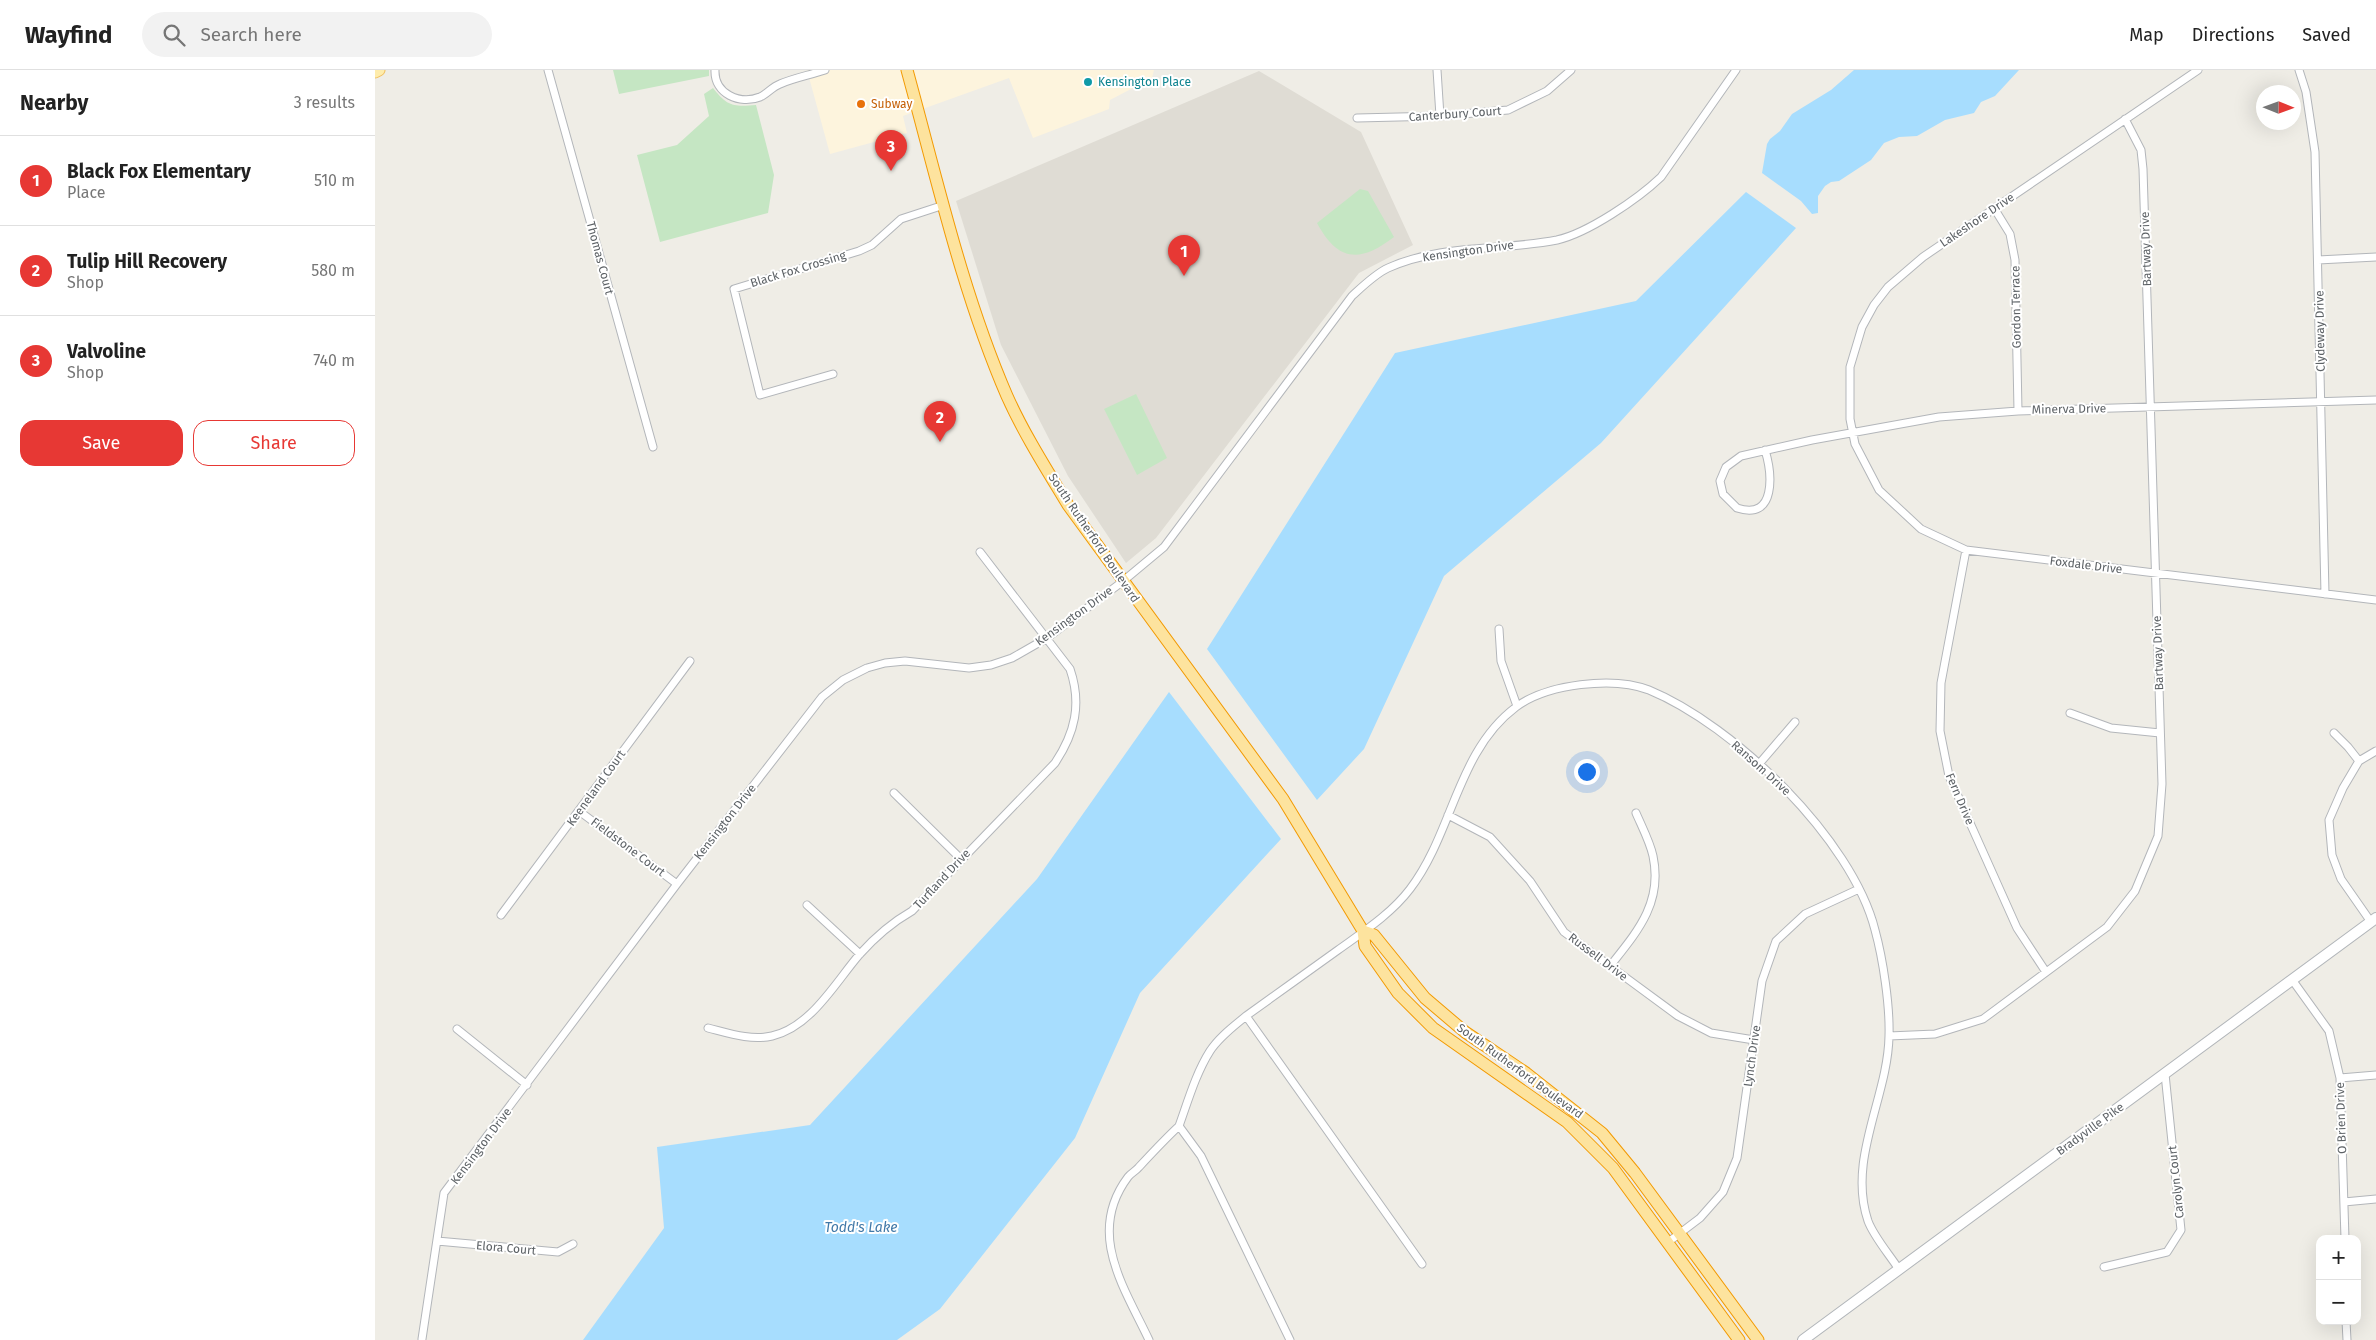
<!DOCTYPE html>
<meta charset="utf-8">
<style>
:root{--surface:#fff;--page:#f2f2f2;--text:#222;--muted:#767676;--line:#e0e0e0;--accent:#e73834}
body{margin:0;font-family:"Fira Sans",sans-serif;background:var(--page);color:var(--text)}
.controls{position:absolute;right:15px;bottom:15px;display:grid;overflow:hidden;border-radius:10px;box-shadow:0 5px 20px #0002}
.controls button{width:45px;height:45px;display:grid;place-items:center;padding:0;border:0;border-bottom:1px solid var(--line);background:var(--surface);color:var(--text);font:25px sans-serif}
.compass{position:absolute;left:1881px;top:15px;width:45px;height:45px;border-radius:50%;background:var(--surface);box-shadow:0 5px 20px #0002;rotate:91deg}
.you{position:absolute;left:1211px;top:701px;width:18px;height:18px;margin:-12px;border:4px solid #fff;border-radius:50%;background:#1a73e8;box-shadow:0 0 0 8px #1a73e833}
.badge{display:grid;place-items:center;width:32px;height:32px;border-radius:50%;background:var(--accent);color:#fff;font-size:16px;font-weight:700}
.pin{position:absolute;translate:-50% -41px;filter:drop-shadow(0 1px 2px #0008)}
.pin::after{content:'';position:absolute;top:26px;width:18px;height:15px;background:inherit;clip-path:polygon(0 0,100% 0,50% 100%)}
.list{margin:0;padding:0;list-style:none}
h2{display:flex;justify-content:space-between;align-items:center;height:65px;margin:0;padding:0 20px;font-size:21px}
h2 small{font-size:16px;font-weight:400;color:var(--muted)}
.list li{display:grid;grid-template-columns:32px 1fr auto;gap:15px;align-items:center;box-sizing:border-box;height:90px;padding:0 20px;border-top:1px solid var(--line)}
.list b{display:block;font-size:19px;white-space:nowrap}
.list p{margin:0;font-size:16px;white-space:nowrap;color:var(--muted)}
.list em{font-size:16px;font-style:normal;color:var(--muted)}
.actions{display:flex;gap:10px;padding:15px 20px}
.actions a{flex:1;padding:11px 0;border:1px solid var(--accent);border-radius:15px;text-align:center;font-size:18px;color:var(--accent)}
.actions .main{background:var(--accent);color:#fff}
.icon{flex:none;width:28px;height:28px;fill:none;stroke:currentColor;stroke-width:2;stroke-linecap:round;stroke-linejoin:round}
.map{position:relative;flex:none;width:2001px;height:1270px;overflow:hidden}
header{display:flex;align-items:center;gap:30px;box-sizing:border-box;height:70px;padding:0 25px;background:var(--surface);border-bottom:1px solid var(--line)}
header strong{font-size:24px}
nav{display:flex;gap:28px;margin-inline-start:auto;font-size:18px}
.search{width:350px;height:45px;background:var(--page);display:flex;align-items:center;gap:12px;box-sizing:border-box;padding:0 18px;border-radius:28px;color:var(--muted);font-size:19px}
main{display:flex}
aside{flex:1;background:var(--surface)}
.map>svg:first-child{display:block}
.commercial{fill:#fdf4dd}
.education{fill:#dfdcd4}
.green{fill:#c5e6c3}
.water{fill:#a7ddfe}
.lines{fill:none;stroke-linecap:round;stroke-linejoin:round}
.minor-casing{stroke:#b3b6ba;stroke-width:9}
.secondary-casing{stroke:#b2b6ba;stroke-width:12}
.primary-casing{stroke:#f0bf5e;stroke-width:13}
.trunk-casing{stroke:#f29a03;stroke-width:13}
.minor{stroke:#fff;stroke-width:7}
.secondary{stroke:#fff;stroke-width:10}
.primary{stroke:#feecac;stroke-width:11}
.trunk{stroke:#fde39e;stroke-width:11}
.culture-dot{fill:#0f9aa8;stroke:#fff;stroke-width:2}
.food-dot{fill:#e8710a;stroke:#fff;stroke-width:2}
.labels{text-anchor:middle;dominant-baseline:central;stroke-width:4;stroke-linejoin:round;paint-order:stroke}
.culture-label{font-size:12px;fill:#0d838f;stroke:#fff;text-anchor:start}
.food-label{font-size:12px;fill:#c56008;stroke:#fff;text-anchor:start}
.street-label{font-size:12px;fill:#5d6266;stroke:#fff}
.water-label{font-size:14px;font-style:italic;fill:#4179a8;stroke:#fff}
</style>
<header>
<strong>Wayfind</strong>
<div class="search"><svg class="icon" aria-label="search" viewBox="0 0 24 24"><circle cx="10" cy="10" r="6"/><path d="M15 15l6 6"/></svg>Search here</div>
<nav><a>Map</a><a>Directions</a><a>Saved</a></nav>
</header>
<main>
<aside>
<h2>Nearby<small>3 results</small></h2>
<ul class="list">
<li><span class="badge">1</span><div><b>Black Fox Elementary</b><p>Place</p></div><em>510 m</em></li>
<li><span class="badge">2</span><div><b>Tulip Hill Recovery</b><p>Shop</p></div><em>580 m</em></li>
<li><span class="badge">3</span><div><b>Valvoline</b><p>Shop</p></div><em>740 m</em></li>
</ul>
<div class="actions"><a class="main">Save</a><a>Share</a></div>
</aside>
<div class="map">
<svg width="2001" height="1270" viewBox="0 0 2001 1270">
<rect width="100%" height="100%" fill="#efede6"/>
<path class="commercial" d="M432,0H779L777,8L735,30L734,39L658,68L634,8L528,46L532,63L455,84Z"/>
<path class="education" d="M884,1L986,62L1038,175L984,203L781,468L751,493L693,406L626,275L581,131Z"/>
<path class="green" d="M238,0H334V6L244,24Z
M338,18C352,36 358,37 381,35L399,105L393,143L285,172L262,85L302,75L334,46L329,24Z
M985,119L993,121L1019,167C985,193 963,192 942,153Z
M761,324L792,388L762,405L729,339Z"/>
<path class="water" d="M1479,0H1644L1620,26L1606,32L1599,43L1570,50L1542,66L1524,67L1509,73L1496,90L1464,111L1456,112L1450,116L1443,126V143L1437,144L1426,131L1387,103L1392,74L1395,69L1405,61L1417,44L1456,20Z
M1371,122L1421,158L1226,373L1069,506L989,679L942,730L832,579L1020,283L1261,231Z
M794,622L906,769L765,923L700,1068L565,1239L522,1270H208L289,1158L282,1077L435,1055L662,809Z"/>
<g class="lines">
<defs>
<path id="minor" d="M173,0L278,377
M340,0C339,24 365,35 385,27C392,24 397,17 405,14C419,8 435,5 450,0
M1062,0L1065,46
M1823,0L1548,187L1513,217L1499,235L1487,257L1475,297V349L1480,374L1504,420L1546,459L1591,480L2001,530
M1924,0L1931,22L1940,82L1950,524
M982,48L1065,46L1133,40L1172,21L1196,0
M1619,138L1635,164L1640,190L1643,341
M1943,190L2001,187
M458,304L385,325L359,219L484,181L497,175L526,149L569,135
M1390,380C1397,403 1402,451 1362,438L1348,424L1345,411L1351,397L1366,386L1437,370L1564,347L1643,341L2001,330
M1591,480L1566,613L1565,661L1574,706L1642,858L1671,902
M1124,559L1126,591L1142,636
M1695,643L1736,658L1785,663
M1959,663L1973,677L1984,691
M1384,694L1420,652
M519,723L586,789
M204,741L302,814
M1073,745L1115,767L1155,811L1189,862L1235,896L1303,946L1336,963L1379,970
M432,835L485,884
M126,845L315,591
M1996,852L1966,809L1957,785L1954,750L1968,718L1984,691L2001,681
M1235,896C1262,862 1288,833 1278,786C1275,772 1267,757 1261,743
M1918,911L1954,961L1965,1008L1970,1169
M871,946C902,924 932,902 963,880C988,862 1016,844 1035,819C1078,763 1082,681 1141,637C1172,614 1238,606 1274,620C1359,655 1477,769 1500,860C1508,889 1515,936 1514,966C1513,1027 1472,1089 1493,1151C1499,1167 1514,1184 1523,1198
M333,958C353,963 376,971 397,966C436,957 460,913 484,885C500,867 516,853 537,841L680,693C700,663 707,634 695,599L605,482
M82,959L152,1015
M1514,966L1560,964L1608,949L1732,857L1760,821L1783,766L1787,714L1768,99L1766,80L1750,49
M1965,1008L2001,1005
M804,1056C813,1031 821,1003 835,981C844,967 859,956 871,946L1047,1194
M1969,1132L2001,1129
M62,1171L183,1182L198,1174
M1292,1173L1325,1148L1348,1122L1362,1088L1387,911L1401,871L1430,844L1484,819
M1729,1197L1792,1182L1806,1160L1790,1004
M1971,1251L1972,1270
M47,1269L69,1123L302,814L447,627L468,610L492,598L510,593L530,591L594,598L616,595L637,588L672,568L747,512L789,477L977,226C988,216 1000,204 1013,198C1066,174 1126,181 1182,170C1213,163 1263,129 1286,107L1361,0
M774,1270C749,1217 711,1163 753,1107C756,1103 761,1101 764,1097C777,1083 790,1069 804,1056L826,1086L915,1270"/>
<path id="secondary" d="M1428,1270L2001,848"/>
<path id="primary" d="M0,2L4,0"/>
<path id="trunk" d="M532,0C562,109 587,222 632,326C649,364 672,400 693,435L908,729L988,861L990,876L1023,923L1058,958L1192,1052L1238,1098L1364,1270
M988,861L999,865L1050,928L1090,962L1151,1003L1227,1063L1260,1103L1383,1270"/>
</defs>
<use href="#minor" class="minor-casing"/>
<use href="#secondary" class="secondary-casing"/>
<use href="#primary" class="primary-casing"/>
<use href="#trunk" class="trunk-casing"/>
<use href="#minor" class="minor"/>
<use href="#secondary" class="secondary"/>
<use href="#primary" class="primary"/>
<use href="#trunk" class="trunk"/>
</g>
<circle class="culture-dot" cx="713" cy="12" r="5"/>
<circle class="food-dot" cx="486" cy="34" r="5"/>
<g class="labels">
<g class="culture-label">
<text x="723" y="12">Kensington Place</text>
</g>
<g class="food-label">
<text x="496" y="34">Subway</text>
</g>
<g class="street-label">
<text transform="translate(1080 44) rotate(-4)">Canterbury Court</text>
<text transform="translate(1602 150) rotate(-34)">Lakeshore Drive</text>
<text transform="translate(1771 179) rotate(-92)">Bartway Drive</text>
<text transform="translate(1093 181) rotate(-8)">Kensington Drive</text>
<text transform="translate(225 188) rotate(75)">Thomas Court</text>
<text transform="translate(423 199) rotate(-17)">Black Fox Crossing</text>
<text transform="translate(1641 237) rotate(-91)">Gordon Terrace</text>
<text transform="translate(1945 261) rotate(-91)">Clydeway Drive</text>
<text transform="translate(1694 339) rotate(-1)">Minerva Drive</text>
<text transform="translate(719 468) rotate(56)">South Rutherford Boulevard</text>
<text transform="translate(1711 495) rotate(7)">Foxdale Drive</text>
<text transform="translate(699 546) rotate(-36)">Kensington Drive</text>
<text transform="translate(1783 583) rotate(-92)">Bartway Drive</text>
<text transform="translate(1386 698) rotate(42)">Ransom Drive</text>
<text transform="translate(221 718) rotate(-54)">Keeneland Court</text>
<text transform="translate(1585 729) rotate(67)">Fern Drive</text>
<text transform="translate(350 752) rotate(-52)">Kensington Drive</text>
<text transform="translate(253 777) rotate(37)">Fieldstone Court</text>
<text transform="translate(567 809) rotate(-47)">Turfland Drive</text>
<text transform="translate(1223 887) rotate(37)">Russell Drive</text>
<text transform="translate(1377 986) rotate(-82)">Lynch Drive</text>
<text transform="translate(1145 1001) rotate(36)">South Rutherford Boulevard</text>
<text transform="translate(1966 1048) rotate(-92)">O Brien Drive</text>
<text transform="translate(1715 1059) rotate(-36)">Bradyville Pike</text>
<text transform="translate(106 1076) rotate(-53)">Kensington Drive</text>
<text transform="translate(1801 1112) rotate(-96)">Carolyn Court</text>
<text transform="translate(131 1178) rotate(5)">Elora Court</text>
</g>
<g class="water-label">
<text x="486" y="1157">Todd's Lake</text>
</g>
</g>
</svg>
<div class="controls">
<button>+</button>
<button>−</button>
</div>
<svg class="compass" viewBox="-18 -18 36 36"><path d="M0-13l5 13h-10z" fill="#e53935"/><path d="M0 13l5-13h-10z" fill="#767676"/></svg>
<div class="you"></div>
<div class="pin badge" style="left:809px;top:206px">1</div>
<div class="pin badge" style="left:565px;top:372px">2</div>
<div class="pin badge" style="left:516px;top:101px">3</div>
</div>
</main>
